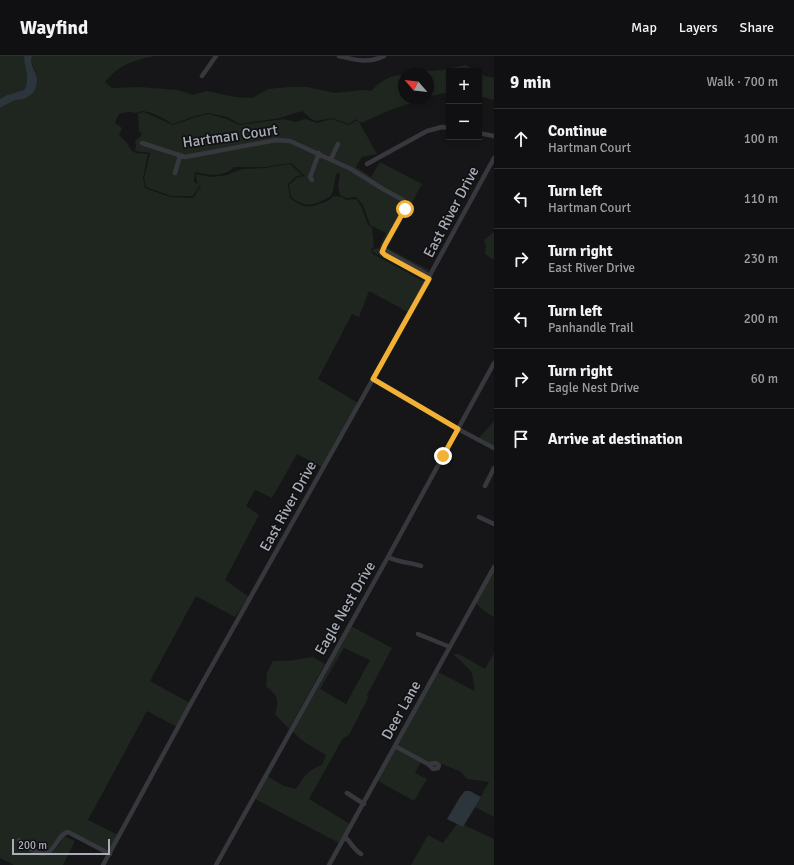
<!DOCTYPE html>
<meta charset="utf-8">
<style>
:root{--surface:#101012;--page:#1e1e20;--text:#f1f3f6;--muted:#9c9d9f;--line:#303032}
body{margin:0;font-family:Signika,sans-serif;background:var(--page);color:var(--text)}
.controls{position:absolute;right:12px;top:12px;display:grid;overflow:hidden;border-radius:0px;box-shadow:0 2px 6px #0003}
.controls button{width:36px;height:36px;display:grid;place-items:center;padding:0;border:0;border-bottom:1px solid var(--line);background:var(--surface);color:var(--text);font:20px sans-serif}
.compass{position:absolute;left:398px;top:12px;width:36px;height:36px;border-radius:50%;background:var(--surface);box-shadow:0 2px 6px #0003;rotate:298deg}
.scale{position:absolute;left:12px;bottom:10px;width:98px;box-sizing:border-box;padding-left:4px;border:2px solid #a8adb8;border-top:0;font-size:11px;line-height:14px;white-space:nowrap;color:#a8adb8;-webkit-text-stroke:3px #111113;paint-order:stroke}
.stop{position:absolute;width:12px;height:12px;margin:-9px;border:3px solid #f2b134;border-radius:50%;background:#fff}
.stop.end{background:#f2b134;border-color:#fff;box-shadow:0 1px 4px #0008}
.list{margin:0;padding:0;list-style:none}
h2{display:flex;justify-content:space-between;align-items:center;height:52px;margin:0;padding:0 16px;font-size:17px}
h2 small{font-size:13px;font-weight:400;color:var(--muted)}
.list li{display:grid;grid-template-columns:26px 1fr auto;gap:12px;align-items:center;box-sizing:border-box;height:60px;padding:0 16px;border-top:1px solid var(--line)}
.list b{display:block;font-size:15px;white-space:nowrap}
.list p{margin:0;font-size:13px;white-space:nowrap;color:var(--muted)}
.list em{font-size:13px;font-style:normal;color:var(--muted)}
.icon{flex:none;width:22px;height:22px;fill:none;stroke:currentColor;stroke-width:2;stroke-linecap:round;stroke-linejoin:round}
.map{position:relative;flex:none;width:494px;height:809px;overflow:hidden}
header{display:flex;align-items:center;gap:24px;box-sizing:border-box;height:56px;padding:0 20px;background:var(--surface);border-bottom:1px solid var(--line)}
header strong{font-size:19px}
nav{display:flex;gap:22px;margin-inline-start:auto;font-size:14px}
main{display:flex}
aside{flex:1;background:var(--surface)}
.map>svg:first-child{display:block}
.green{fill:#1e261f;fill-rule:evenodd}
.water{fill:#2c353c}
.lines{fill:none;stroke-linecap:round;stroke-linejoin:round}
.minor{stroke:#37383d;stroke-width:4.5}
.route{stroke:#f2b134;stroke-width:5}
.labels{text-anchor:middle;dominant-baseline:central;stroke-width:3.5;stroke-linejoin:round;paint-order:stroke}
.street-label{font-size:15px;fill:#a8adb8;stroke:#111113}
</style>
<header>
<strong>Wayfind</strong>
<nav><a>Map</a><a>Layers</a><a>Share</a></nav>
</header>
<main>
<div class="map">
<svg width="494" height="809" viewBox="0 0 494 809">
<rect width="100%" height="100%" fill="#161618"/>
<path class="green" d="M0,0H24L28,27L24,34L7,39L0,43Z
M32,0H154C132,5 120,8 105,26L112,32L139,31L178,34L193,39L207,35L235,41L252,42L268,33L289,31H307L335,37L363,34L371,35C381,25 389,19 404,19V42H426L393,53L361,67L357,63L348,68L332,62L316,65L311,63L302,55L280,62L240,68L227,61L209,57L195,60L173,68C163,63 146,51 136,57C130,55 125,56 119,58L115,67L122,72L119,79L126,86L132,95L136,97L148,98L143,122L145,132L170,141L193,142L201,130L197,127L196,118L211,121L228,119L231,117L243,113L265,112L290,108L302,119L297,120L288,128L290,142C306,155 314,151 331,143L333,140L342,141L346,144L356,143L361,150L368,169L372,171L374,191L371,193L373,198L423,225L425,224L408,256L369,235L359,261L352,258L318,323L358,347L322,411L297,398L272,442L255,434L246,450L259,459L225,524L249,541L235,561L196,540L150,625L190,647L177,671L147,655L88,764L118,779L109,796L66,775C59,777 59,783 54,789C44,801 27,792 19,782L16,783C23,794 41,802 53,795C58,792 61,785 64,780L75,785L63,809H14L0,802V52L12,45L28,41C31,37 36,32 37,28C40,18 29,10 32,0Z
M466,9L476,15H449V36L428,41V18H416L427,15L441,14Z
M479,17L485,20L494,22V44L479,40Z
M144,56L173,69L196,61L209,58L226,63L240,69L284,63L295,66L306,63L317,67L332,63L348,69L358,64L377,98L362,101L356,111L371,121L380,106L422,128L387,192L429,214L424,224L373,196V193L379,192L386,177L370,169L363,149L356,141L346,142L340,139L338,131L340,117L336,118L333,135L330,141C314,149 306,153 291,141L289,129L298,121L305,120L291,107L264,111H234C223,122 209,119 195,116L194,126L200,129L193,140H171L146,131L144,122L150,97L135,95L136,90L135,85L141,80L142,78L139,75L138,57Z
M494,176V204L485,198L486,190L484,184Z
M494,365V390L479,382Z
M494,514V561L484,555L476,547Z
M351,570L392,592L367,639L368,642L349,679L343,682L309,743L350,768L339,787L255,743L267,720L284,730L296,733C304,721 307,714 322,709L326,699L304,686L292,675ZM344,592L370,604L346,648L320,633Z
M494,597V761L475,751L489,726L467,723L461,716L438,706L427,705L398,689L438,616L475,635L472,618L470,614L453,598H459L485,613Z
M313,601L325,608L289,673L275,658C280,642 277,640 266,630L267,617L273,605H288Z
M396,692L421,706L415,717L427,723L414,745L378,725Z
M457,768L463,771L464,769L494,783V809H411L428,779L443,787Z"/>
<path class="water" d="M24,0H32C30,7 33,12 36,18C39,25 36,36 29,40C25,44 16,43 11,46C7,48 4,50 0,52V43L7,39L24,34C31,23 24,12 24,0Z
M465,735H470L481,741L463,771L447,763L460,741Z"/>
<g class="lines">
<path class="minor" d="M339,0C355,4 368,8 384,0
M202,20L216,0
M479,77L494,80
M142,87L185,101L276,84L290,85L351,113L383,133L403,144L405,148V153L383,192V196L385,199L429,223
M331,103L338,88
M367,108L427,75L442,71L449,72
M175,117L180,100
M312,124L310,121L319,97
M385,189L384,192L386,195L430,220
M373,323L458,373L494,392
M485,430L494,412
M479,461L494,468
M388,501C399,507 410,506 421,510
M418,578L450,591
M395,690L428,708L433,713L438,712L439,709L436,707L428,708
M347,737L364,748
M345,781C351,786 353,793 361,798
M19,784C22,789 27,791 32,794C56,807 54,779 68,776L110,798
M103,809L195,640L373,323L494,102
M216,809L388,501L494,307
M329,809L494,511"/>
</g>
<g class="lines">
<path class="route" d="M405,153L385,189L382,196L385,199L429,223L373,323L458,373L443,400"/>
</g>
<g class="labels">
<g class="street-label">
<text transform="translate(230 80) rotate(-8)">Hartman Court</text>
<text transform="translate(451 156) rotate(-62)">East River Drive</text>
<text transform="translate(288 450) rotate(-61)">East River Drive</text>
<text transform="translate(345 552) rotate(-60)">Eagle Nest Drive</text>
<text transform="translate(401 654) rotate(-61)">Deer Lane</text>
</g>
</g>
</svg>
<div class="controls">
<button>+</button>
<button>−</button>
</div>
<svg class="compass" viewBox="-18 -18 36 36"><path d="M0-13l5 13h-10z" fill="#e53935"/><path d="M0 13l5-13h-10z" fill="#9c9d9f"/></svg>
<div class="scale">200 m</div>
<div class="stop" style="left:405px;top:153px"></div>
<div class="stop end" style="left:443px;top:400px"></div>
</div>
<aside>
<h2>9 min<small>Walk · 700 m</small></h2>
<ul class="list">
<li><svg class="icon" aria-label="ahead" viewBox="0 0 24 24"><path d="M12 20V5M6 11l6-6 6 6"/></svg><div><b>Continue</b><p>Hartman Court</p></div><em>100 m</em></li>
<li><svg class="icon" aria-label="left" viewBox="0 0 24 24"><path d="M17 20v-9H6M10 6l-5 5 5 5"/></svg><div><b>Turn left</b><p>Hartman Court</p></div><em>110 m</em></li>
<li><svg class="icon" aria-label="right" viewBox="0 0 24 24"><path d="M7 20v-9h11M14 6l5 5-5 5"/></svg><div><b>Turn right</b><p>East River Drive</p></div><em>230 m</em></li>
<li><svg class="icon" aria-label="left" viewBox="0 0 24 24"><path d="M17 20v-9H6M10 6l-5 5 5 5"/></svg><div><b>Turn left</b><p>Panhandle Trail</p></div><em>200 m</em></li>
<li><svg class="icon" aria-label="right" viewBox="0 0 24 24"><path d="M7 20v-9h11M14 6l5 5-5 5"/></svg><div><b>Turn right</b><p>Eagle Nest Drive</p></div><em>60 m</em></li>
<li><svg class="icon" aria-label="arrive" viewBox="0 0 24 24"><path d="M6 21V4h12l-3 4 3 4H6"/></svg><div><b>Arrive at destination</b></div></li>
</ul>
</aside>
</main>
